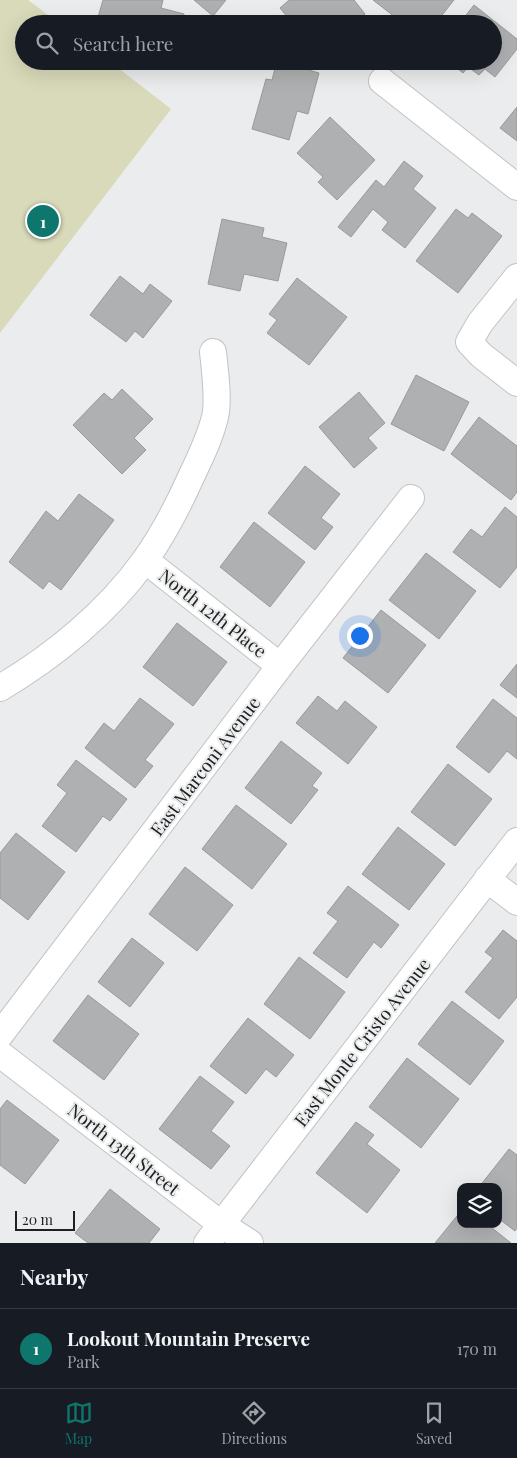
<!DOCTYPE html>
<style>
:root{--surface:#171b24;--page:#242831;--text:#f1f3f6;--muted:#9ea1a6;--line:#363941;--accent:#0f766e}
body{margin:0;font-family:"Playfair Display",serif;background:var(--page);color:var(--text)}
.controls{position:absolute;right:15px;bottom:15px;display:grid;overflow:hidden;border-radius:10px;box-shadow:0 5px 20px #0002}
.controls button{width:45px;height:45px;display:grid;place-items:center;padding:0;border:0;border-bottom:1px solid var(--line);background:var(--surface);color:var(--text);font:25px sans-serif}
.scale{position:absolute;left:15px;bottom:12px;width:60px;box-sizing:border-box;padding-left:5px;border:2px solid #202020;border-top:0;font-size:14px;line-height:18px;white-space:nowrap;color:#202020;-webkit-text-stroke:4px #ebeced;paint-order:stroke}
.you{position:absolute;left:359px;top:635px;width:18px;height:18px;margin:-12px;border:4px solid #fff;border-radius:50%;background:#1a73e8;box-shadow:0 0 0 8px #1a73e833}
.badge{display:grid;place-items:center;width:32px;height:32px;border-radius:50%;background:var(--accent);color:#fff;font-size:16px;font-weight:700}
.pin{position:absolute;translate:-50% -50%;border:2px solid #fff;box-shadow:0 1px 5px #0006}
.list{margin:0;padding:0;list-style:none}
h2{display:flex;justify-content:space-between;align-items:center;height:65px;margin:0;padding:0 20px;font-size:21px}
h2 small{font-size:16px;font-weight:400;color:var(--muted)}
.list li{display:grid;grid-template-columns:32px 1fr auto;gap:15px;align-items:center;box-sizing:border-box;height:80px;padding:0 20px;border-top:1px solid var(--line)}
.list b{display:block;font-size:19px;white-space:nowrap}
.list p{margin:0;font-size:16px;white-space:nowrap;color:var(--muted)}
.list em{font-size:16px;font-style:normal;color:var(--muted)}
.icon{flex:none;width:28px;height:28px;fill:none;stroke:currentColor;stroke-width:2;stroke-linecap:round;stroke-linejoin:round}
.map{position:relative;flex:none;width:517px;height:1243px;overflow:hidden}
.search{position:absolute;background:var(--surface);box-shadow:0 5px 20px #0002;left:15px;right:15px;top:15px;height:55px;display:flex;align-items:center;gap:12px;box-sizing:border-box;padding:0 18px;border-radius:28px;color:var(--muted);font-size:19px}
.sheet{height:145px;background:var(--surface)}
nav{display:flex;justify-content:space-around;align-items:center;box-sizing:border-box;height:70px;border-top:1px solid var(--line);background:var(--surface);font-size:14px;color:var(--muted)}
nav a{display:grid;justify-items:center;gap:2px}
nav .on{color:var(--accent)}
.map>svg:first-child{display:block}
.green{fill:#d8dab9}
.building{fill:#afb0b1;stroke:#999a9b}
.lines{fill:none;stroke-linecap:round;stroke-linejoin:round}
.minor-casing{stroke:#c2c3c4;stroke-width:28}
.minor{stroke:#fff;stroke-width:26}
.labels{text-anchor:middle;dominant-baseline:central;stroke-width:4;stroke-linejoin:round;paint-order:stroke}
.street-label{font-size:18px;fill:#202020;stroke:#ebeced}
</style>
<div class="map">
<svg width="517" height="1243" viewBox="0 0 517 1243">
<rect width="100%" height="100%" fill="#ebeced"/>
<path class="green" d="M0,0H28L60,24H24V61H109L171,109L0,333Z"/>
<path class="building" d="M103,0H163L161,8L184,14L182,24H96Z
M194,0H226L213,16Z
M289,0H354L365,14L353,24H331L330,22L327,24H293L280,8Z
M373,0H454L435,24H404Z
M474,5L517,39V49L495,77L485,69L479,75L468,67L463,73L448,61H493V24H459Z
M277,61L319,73L308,114L297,111L289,140L252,129L266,79L272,80Z
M517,107V141L500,128Z
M330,117L375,160L337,200L318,182L323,177L297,153Z
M404,161L423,176L413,189L436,208L405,248L382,230L388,222L373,209L351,237L338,227L376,180L384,187Z
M456,209L468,218L472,213L502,236L458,293L416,261Z
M222,219L264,228L262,237L287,243L278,281L244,274L240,291L208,284Z
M120,276L143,294L150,284L172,301L143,338L135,331L126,342L90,315Z
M297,278L347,317L309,365L267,333L277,320L269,314Z
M416,375L469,402L444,451L391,424Z
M122,389L153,419L134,438L146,450L122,474L73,425L104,393L112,400Z
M359,392L385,423L368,438L377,448L354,468L319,427Z
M479,417L517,446V492L511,500L451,454Z
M305,466L340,494L321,518L333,527L315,550L268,513Z
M79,494L114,520L61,590L49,581L43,589L9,562L46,511L58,521Z
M505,507L517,517V567L500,588L453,552L471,529L482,537Z
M254,522L305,562L270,607L220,567Z
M426,553L476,591L439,639L389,600Z
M381,610L426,645L388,693L343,658Z
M177,623L227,662L193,706L143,667Z
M517,664V698L500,685Z
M318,696L337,711L345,701L377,727L348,764L296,723Z
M140,698L174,724L145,760L153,766L135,788L85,748L104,723L114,731Z
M493,699L517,718V759L507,751L489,773L456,747Z
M281,741L322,773L312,786L318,790L291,824L245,788Z
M76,760L127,799L110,821L103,816L76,852L42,826L67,793L57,785Z
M448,764L492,799L455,846L411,812Z
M236,805L287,844L252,889L202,849Z
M398,827L445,864L409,910L362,874Z
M16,833L65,872L28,920L0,898V853Z
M185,867L233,905L197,951L149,914Z
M348,886L399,925L381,948L374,942L347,978L313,953L338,921L327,913Z
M503,930L517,941V997L499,1019L465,992L493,958L485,952Z
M132,938L164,963L130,1007L98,982Z
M299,957L345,992L310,1039L264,1004Z
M88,995L139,1034L104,1080L53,1041Z
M452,1001L504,1041L470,1085L418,1044Z
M248,1018L294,1055L276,1077L266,1069L246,1094L210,1066Z
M407,1058L459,1099L421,1148L369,1107Z
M200,1076L234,1102L211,1131L230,1146L211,1169L159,1129Z
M7,1100L59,1140L25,1184L0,1165V1109Z
M356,1122L374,1135L367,1144L400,1170L367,1213L316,1173Z
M509,1149L517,1155V1228L515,1231L498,1218V1187H479Z
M110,1189L160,1229L149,1243H88L75,1233Z
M461,1211V1224H487L511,1243H435Z"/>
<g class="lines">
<defs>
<path id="minor" d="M382,81L517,187
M517,277L480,323L469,342L481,355L517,383
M145,560L280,666
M0,688C54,656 108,612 145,560C163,535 178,506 191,477C200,458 210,438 215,417C219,400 215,371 213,352
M487,879L517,902
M0,1035L280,666L411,498
M0,1054L221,1224L250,1243
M207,1243L517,841"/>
</defs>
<use href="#minor" class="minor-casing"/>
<use href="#minor" class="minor"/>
</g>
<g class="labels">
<g class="street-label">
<text transform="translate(213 613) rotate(38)">North 12th Place</text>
<text transform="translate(205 766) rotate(-53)">East Marconi Avenue</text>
<text transform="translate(362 1042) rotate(-52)">East Monte Cristo Avenue</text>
<text transform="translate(124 1149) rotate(38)">North 13th Street</text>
</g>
</g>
</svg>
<div class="controls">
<button><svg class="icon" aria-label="layers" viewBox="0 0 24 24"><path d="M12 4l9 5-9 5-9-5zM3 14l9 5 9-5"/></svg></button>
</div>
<div class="scale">20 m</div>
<div class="you"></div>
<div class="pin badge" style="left:43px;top:221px">1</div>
<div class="search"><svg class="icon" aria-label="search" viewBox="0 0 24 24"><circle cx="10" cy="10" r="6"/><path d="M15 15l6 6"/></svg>Search here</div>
</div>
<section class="sheet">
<h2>Nearby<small></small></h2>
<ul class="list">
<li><span class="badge">1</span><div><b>Lookout Mountain Preserve</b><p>Park</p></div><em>170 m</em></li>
</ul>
</section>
<nav>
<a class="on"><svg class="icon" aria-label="map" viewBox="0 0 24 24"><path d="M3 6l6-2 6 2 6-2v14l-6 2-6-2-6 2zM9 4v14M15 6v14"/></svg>Map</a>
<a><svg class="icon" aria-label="directions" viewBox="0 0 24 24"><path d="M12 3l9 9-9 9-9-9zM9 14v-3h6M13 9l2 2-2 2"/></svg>Directions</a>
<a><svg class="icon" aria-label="saved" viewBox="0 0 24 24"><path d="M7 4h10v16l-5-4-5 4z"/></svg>Saved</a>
</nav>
